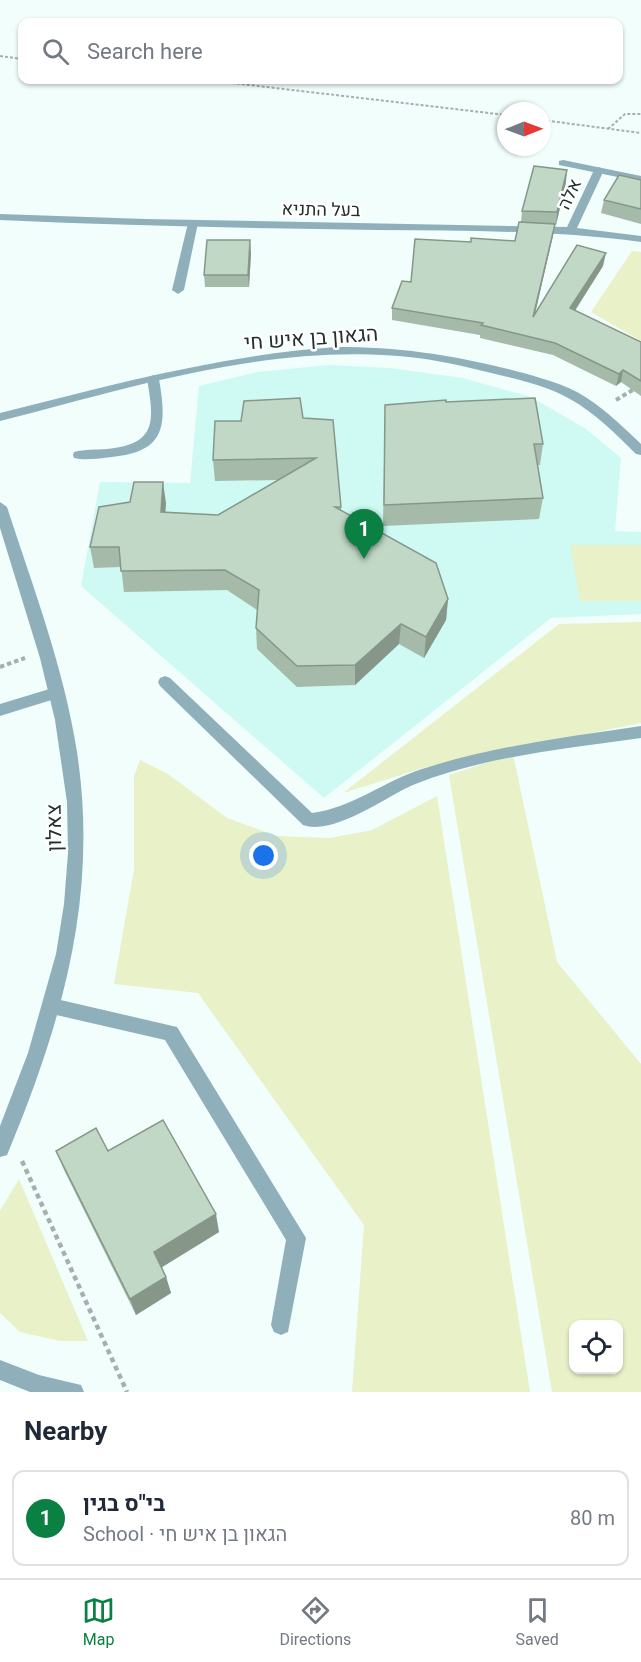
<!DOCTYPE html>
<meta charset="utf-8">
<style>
:root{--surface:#fff;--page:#f6f6f7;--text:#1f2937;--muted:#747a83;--line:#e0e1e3;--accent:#0b8043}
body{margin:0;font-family:Roboto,Heebo,sans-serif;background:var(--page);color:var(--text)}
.controls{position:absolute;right:18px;bottom:18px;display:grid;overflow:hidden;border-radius:12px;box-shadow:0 2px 4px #0004}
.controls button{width:54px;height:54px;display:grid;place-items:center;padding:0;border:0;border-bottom:2px solid var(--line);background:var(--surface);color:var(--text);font:30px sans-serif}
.compass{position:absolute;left:497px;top:102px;width:54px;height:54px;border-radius:50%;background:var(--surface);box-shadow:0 2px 4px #0004;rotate:89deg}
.you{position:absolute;left:264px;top:856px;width:21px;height:21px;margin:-15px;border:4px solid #fff;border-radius:50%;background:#1a73e8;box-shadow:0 0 0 9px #1a73e833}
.badge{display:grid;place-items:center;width:39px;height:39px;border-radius:50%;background:var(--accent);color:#fff;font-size:20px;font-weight:700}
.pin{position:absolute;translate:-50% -50px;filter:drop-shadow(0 2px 3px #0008)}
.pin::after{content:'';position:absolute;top:32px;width:21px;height:18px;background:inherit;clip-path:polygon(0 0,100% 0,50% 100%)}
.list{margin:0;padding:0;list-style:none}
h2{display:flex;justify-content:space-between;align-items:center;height:78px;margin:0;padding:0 24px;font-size:26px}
h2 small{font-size:20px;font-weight:400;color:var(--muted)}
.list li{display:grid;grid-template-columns:39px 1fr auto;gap:18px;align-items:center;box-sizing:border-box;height:96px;margin:0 12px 12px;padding:0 12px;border:2px solid var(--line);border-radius:12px}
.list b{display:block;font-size:22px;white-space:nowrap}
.list p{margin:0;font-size:20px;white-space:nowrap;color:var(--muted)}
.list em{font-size:20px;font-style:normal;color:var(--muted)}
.icon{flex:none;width:33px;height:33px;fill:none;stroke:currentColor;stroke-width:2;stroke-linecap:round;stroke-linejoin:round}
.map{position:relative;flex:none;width:641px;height:1392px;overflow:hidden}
.search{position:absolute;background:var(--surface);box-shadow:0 2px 4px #0004;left:18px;right:18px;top:18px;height:66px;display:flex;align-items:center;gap:15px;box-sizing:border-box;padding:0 21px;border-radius:12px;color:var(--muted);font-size:22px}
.sheet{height:186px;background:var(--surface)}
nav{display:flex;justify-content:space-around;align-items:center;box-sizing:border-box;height:84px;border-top:2px solid var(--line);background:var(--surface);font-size:16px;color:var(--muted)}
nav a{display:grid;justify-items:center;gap:3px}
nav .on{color:var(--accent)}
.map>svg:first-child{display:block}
.built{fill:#cefaf3}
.green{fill:#e9f1c8;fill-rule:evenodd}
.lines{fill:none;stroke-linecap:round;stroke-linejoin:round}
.path-far2{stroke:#a3b0ae;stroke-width:2;stroke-dasharray:3 2;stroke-linecap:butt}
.path-far1{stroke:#a3b0ae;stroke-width:4;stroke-dasharray:4.5 3;stroke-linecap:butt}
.path{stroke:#a3b0ae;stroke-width:4.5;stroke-dasharray:5 4;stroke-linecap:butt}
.service{fill:#8fb0bb;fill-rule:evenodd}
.minor{fill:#8fb0bb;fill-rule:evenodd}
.tertiary{fill:#8fb0bb;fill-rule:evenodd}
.wall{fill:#a5baa9}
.shaded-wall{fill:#86978a}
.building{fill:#c0d8c5;stroke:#86978a;stroke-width:1.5}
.labels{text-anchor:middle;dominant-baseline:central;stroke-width:5;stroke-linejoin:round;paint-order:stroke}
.far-street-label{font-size:18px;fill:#23302e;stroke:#fff}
.street-label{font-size:21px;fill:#23302e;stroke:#fff}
</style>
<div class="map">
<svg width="641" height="1392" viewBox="0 0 641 1392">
<rect width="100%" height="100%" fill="#f1fefc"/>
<path class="built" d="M329,365L390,368L463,378L531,397L586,429L621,458L615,531L641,532V614L551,618L324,798L81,586L100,482L190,483L199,386L257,372Z"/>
<path class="green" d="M632,251L641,252V341L591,312Z
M570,545H641V601H580Z
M641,622V723L430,766L343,793L559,624Z
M513,754L557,962L641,1064V1392H552L449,775ZM574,1324H618V1370H574Z
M140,760L168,774L227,818L277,836L330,838L372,830L437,796L530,1392H352L364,1225L198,993L114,984L134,869V776Z
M19,1179L88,1341H60L20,1332L0,1313V1211Z"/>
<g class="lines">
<path class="path-far2" d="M0,56L22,59
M207,80L506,115
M542,120L641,133
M608,129L625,114H641"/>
<path class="path-far1" d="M616,400L641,385
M0,667L25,658"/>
<path class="path" d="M22,1161L127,1392"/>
<path class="service" d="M563,160L641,176V180L637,181L559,165V161Z
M193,220L198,223L184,290L178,294L172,290L188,223Z
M153,375L159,379C167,425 166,452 112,457C100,458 86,461 74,458L73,455L74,452C85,449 96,450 107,449C158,444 154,420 147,379Z
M165,676L170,678L312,813C352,808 384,781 422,769C493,746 567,737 641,726V738C566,749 484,756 413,785C385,797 334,836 303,825L160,686L158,682L160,678Z
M56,687L61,689L63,693L61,697L0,716V704Z
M52,998L177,1027L306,1238L288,1332L281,1335L274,1332L271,1325L286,1240L165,1040L52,1014L46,1012L43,1006L46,1000Z"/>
<path class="minor" d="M599,167L604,170L577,228L641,236V242C554,230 466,231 378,230C252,228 126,226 0,220V214L145,219L567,227L594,170Z
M336,347C398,347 447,354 508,369C531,375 555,381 577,392C601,405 621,425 641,444V455L636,454C616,434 595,413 570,399C544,384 512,378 483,371C455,364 427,358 398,356C263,345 129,388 0,421V413C111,385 221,355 336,347Z
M0,502L7,507C33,587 64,668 77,752C99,896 62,1023 7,1155L0,1157V1126L28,1053L56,954L64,904L68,853L67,802L55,720L40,658L0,528Z"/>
<path class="tertiary" d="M0,1360L39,1375L81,1385L84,1392H30L0,1380Z"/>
</g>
<path class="wall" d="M641,180V224L601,213L604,200Z
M566,182L556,225H555L535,315L603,266L575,311L641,342V396L621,382L616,386L553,355L480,338V335L392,320V308L411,282L471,242L515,241L521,222L522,211Z
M251,253L249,287H205L204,275Z
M446,402L543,444L540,465H538L543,498L539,519L383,526L385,405Z
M303,418L341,507V511L448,599L446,620L424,658L399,644L355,685L297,687L257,649L256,628L257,610L227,590L124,592L121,567L94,568L90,547L166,503L165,512L218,515L278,480L215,481L213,460L241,421Z
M56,1151H108L219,1232L162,1267L166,1277L171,1293L136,1315L64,1170Z"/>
<path class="shaded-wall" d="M567,170L566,182L556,225L557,212Z
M555,224L553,236L531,330L533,317Z
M250,240L251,253L249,287L248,275Z
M606,253L603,266L568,321L570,308Z
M623,370L621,382L616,386L619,374Z
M163,482L166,503L164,533L161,512Z
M448,599L446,620L424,658L426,637Z
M401,624L399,644L355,685V665Z
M216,1214L219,1232L159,1269L154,1252Z
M166,1277L171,1293L136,1315L130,1299Z"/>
<path class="building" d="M534,166L567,170L557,212L522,211Z
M619,175L641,180V209L604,200Z
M519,222L555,224L533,317L577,245L606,253L570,308L641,342V381L623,370L619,374L555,343L481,325L483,323L392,308L402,281L411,282L415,239L471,242V238L515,241Z
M207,240H250L248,275H204Z
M300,398L303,418L333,420L341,507H335L436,563L448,599L426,637L401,624L355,665L297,666L256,628L259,590L225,570L121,571L119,547H90L99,507L130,502L134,482H163L161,512L218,515L316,458L213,460L215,421H241L244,401Z
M535,398L543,444H534L543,498L384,505L385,405L446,400V402Z
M163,1120L216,1214L154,1252L166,1277L130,1299L56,1151L96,1128L108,1151Z"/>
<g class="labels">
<g class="far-street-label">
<text transform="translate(569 194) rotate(-65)">אלה</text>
<text transform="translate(321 209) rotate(1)">בעל התניא</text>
</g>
<g class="street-label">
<text transform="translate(311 338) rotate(-4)">הגאון בן איש חי</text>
<text transform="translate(54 828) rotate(-91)">צאלון</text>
</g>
</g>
</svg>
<div class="controls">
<button><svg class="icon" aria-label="locate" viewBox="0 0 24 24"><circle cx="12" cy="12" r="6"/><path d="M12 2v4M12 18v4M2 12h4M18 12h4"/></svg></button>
</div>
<svg class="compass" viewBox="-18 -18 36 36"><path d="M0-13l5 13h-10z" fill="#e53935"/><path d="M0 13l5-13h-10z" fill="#747a83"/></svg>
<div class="you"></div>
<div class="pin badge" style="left:364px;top:559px">1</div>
<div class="search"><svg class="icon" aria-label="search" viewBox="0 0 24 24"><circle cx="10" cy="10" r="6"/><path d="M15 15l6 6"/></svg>Search here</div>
</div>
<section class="sheet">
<h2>Nearby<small></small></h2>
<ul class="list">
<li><span class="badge">1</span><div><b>בי&quot;ס בגין</b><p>School · הגאון בן איש חי</p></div><em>80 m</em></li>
</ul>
</section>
<nav>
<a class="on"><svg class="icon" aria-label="map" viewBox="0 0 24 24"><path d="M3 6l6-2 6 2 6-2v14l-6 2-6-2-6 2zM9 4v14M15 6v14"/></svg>Map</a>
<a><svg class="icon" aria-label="directions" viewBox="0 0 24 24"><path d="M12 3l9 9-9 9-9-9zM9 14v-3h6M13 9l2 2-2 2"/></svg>Directions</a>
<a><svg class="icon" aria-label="saved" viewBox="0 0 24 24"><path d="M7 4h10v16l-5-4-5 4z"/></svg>Saved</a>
</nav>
